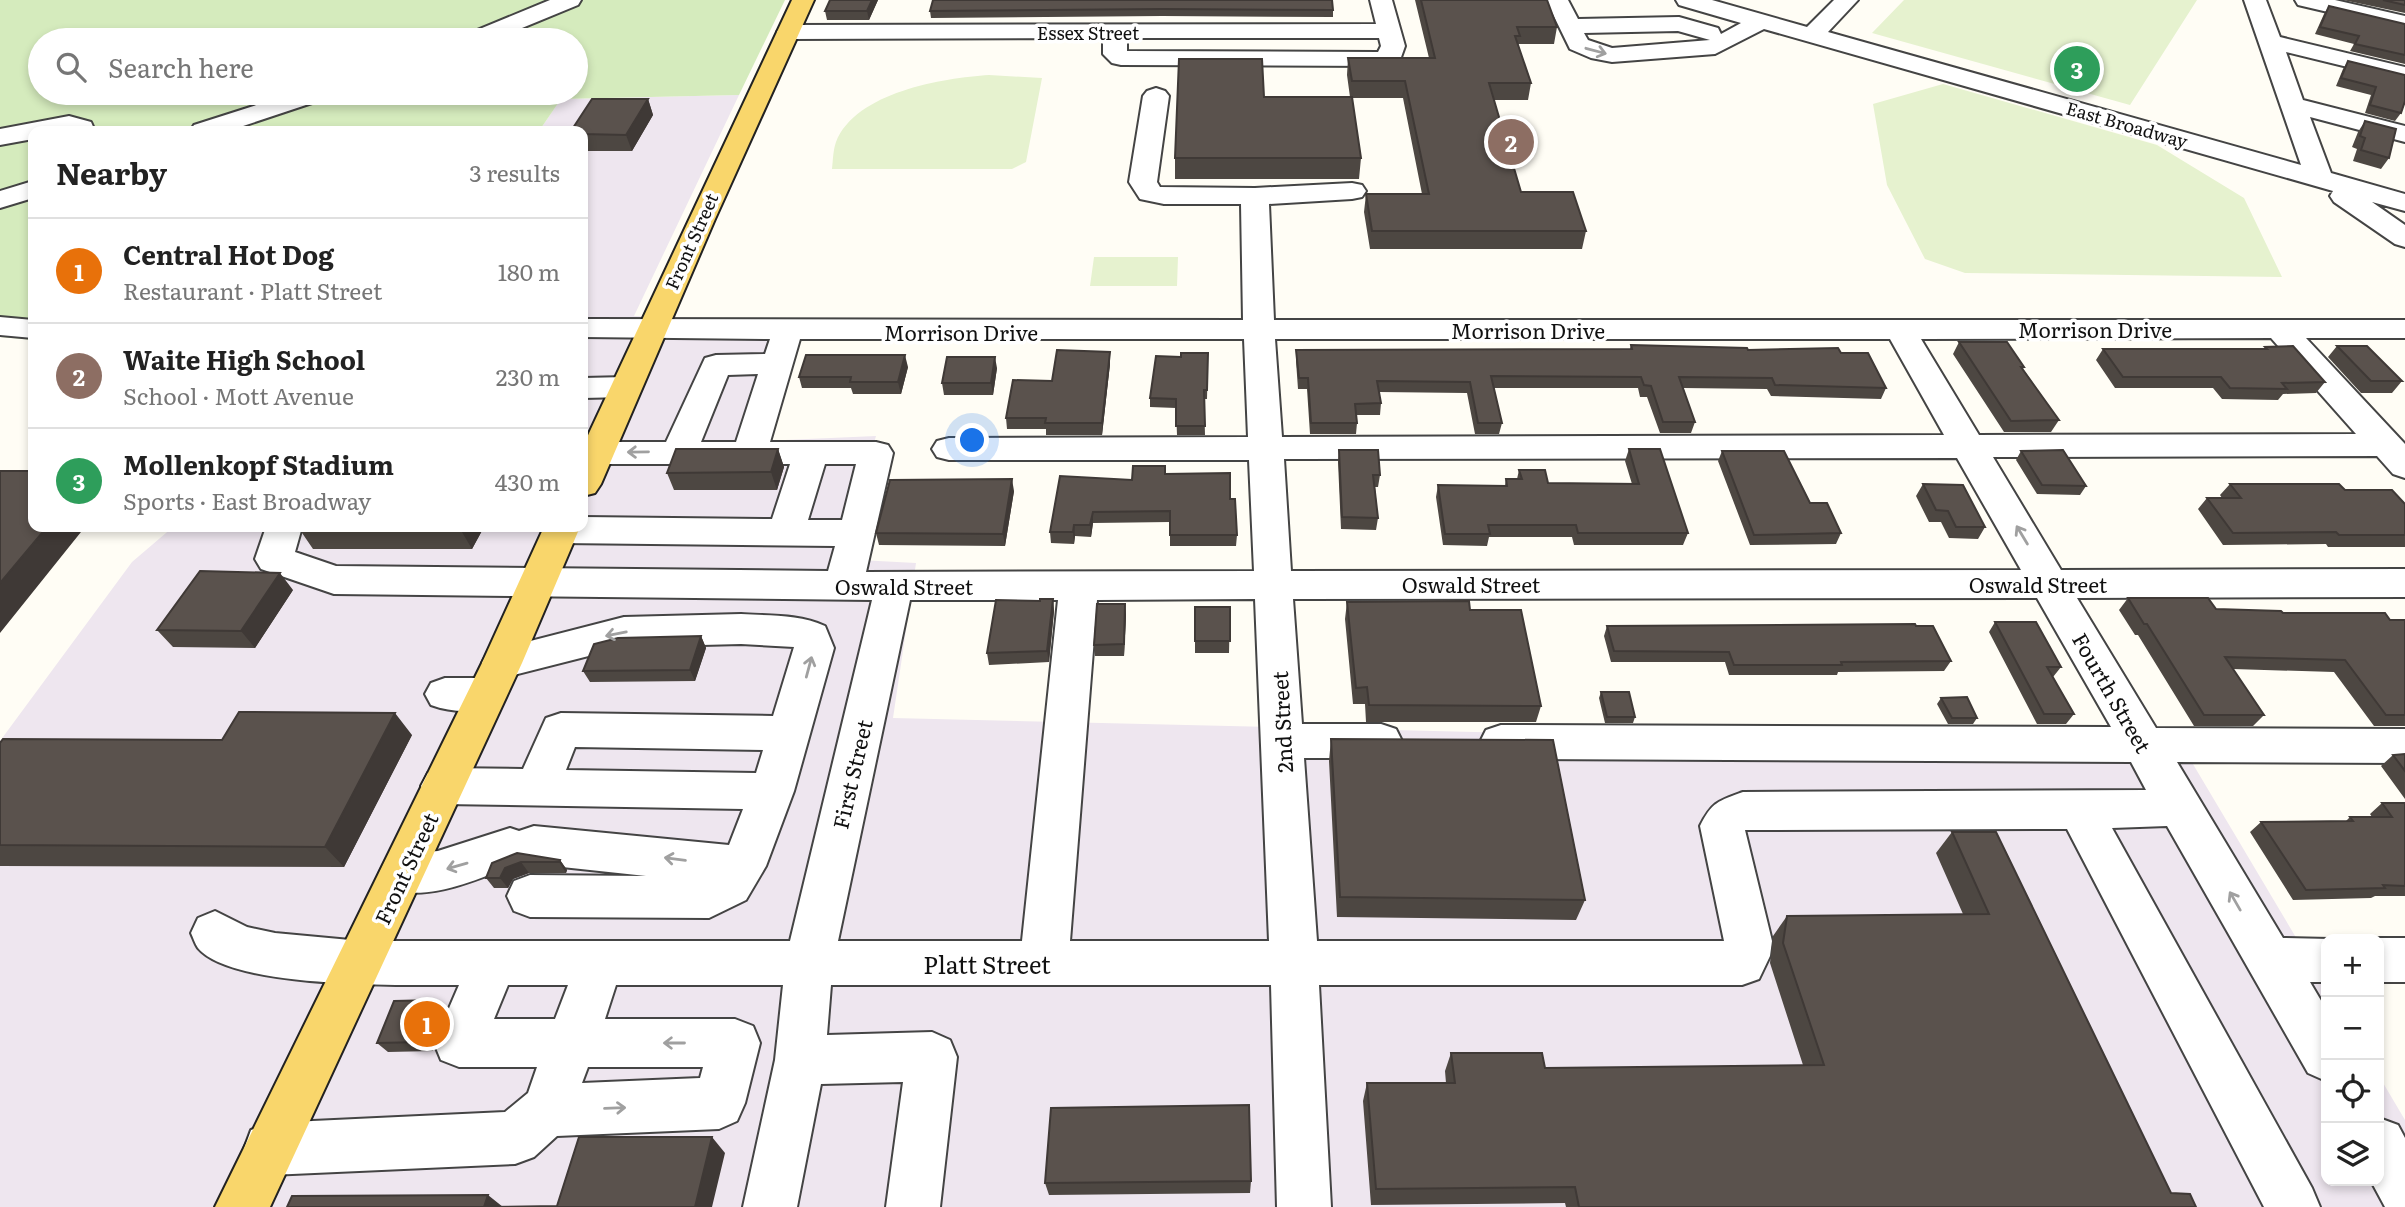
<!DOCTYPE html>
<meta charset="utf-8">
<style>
:root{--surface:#fff;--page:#f2f2f2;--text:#222;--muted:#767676;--line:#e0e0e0;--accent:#c4262e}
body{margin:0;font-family:Literata,serif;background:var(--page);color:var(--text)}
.controls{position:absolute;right:21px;bottom:21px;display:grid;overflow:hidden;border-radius:14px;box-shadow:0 4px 10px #0003}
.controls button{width:63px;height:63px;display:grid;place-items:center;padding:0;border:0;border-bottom:2px solid var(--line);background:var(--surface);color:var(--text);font:35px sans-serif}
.you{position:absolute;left:973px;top:441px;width:24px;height:24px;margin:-18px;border:5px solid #fff;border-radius:50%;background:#1a73e8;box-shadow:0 0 0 10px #1a73e833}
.badge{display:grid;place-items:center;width:46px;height:46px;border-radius:50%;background:var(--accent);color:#fff;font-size:23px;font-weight:700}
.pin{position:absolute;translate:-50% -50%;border:4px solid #fff;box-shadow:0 2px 7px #0006}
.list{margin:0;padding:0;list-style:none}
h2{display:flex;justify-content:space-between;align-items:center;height:91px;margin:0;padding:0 28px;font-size:30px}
h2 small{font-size:23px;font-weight:400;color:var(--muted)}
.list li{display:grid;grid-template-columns:46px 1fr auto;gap:21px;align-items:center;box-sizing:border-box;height:105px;padding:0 28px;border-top:2px solid var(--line)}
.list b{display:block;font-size:26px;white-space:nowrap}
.list p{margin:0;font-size:23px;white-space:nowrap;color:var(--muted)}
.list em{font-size:23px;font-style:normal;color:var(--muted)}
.icon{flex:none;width:38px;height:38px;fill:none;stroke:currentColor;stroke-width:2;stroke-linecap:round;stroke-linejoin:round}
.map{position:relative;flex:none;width:2405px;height:1207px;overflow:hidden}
.search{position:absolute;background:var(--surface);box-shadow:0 4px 10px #0003;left:28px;top:28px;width:560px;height:77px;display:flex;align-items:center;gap:18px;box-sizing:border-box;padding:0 24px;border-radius:38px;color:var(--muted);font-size:26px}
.panel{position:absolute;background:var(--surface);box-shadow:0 4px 10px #0003;left:28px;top:126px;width:560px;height:406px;border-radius:14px}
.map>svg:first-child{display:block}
.industrial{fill:#eee6ef}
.green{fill:#d5ebbd;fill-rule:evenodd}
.pitch{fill:#e6f2cf}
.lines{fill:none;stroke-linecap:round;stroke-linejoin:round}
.minor-casing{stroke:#444;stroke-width:4}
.major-casing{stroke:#222;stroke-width:4}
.minor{fill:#fff;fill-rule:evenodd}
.major{fill:#f9d66b;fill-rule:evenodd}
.wall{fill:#4d4742}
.shaded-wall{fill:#3f3936}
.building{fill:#5a524d;stroke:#3f3936;stroke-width:2}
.oneway{stroke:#a0a0a0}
.labels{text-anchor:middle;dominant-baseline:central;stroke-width:7;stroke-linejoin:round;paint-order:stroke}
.far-street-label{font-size:18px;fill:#111;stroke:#fff}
.street-label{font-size:21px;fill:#111;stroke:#fff}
.near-street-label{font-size:24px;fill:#111;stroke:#fff}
</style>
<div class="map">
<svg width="2405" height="1207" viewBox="0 0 2405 1207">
<rect width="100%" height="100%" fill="#fffdf5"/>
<path class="industrial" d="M739,95L634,316L806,320L760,441L876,436L840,559L916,563L893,718L2184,749L2326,988V1181H2379V1076L2405,1120V1207H0V741L132,562L173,527H583V131H539L561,99Z"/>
<path class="green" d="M0,0H785L739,95L561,99L539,131H33V340L0,337ZM40,40H576V93H40Z"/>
<path class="pitch" d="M1904,0H2197L2130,105L1872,33Z
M989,75L1042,78L1026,162L1012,169H832C833,161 833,150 836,142C856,92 943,78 989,75Z
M1943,84L2157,145L2244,198L2282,277L1965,273L1925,259L1887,185L1873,104Z
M1094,257H1178L1177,286H1090Z"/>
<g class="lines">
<defs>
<path id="minor" d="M550,0H581L578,5L493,40H461L465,35Z
M1370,0H1392L1405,46L1400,60L1381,66L1121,65L1112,63L1103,54V38L789,39L781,37L777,32L781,27L789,25L1376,24ZM1127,38H1379L1381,46L1378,52L1127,51Z
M1546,0H1568L1578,19L1679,17L1718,28L1721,34L1741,23L1679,5L1676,0H1712L1807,27L1834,0H1858L1828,32L2301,165L2244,0H2266L2280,37L2405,67V81L2286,52L2303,100L2405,126V142L2310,117L2331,173L2405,194V211L2372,202L2405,225V247L2395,244L2334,202L2330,196L2333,191L1764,29L1715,54L1612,62L1591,58L1570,49ZM1678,31L1710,40L1612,48L1588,40L1584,33Z
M2295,0H2335L2405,16V30L2298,5Z
M1156,88L1165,91L1169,96L1157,182L1160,187L1255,188L1352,183L1362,185L1366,191L1362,197L1352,199L1269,204L1274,320H2405V338H2306L2405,444V478L2393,474L2377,456L1993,457L2061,570L2405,569V597L2077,598L2156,728L2405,729V763L2177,762L2283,938L2330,939H2326V982H2310L2326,1009V1081L2308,1073L2167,826L2112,828L2312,1188L2320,1207H2264L2067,829L1745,830L1772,941L1770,956L1759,979L1742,985H1319L1331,1207H1277L1271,985H831L827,1035L932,1032L950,1040L957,1057L940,1207H886L903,1082L821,1084L797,1207H743L775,1060L783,985H616L605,1019H735L753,1026L760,1043L745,1103L737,1121L719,1129L557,1136L534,1157L515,1164L270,1175L251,1168L244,1149L251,1130L270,1123L505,1112L528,1093L537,1067H459L441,1060L434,1043L459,985C406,985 232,989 198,948C195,944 193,937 191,933L198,918L215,911L247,927L275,933L361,941H790L872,600L334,594L261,569L255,559L266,527H302L295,552L336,566L828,571L835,546L560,543L547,539L542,530L544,527H583V517L772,519L790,464H598L586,461L583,456L586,445L598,442H666L705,358L716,355L765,354L770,339L583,337V319L1243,320L1241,204H1164L1140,199L1129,182L1143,96L1147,91ZM2271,338L2356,434L1979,435L1921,339ZM800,339H1244L1248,437L949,438L937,441L932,449L937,457L949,460H1249L1254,571L866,572L893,453L888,445L876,442H770ZM1275,339H1890L1944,435L1282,437ZM758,374L736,442H701L728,375ZM1957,458L2021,570L1291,571L1284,459ZM825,464H856L842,520H808ZM2037,598L2111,727L1501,725L1486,730L1480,742L1486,754L1501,759L2131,762L2146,790L1743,792C1718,801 1712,802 1700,826L1724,941H1317L1304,758H1381L1396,753L1402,741L1396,729L1381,724H1302L1293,599ZM1255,599L1269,941H1070L1097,600ZM910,600H1058L1022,941H838ZM508,985H568L555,1019H494ZM588,1067H703L700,1078L582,1083Z
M294,93H330L327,98L228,131H190L194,125Z
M69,116L91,122L95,131H33V139L0,145V129Z
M33,181V198L0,208V191Z
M0,317L33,320V338L0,335Z
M626,377L638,380L642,387L638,394L626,397L583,398V378Z
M741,614C770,616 799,614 825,626L834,648L794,791L766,866L746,900L709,918L530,917L514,911L507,896L514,881L530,875L646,876L534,864L525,861C483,876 430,904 386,888L379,874L386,860L402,854L438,851L510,828L519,831L534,826L729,845L743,809L443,804L428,799L421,786L428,773L443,768L523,769L546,718L561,713L773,716L794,647L741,644L624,647L502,678L488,674L482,663L488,652L624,617ZM575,747L763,750L756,773L566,770Z
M445,678H486L500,683L506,694L500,705C478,713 453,713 431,705L425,694L431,683Z
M2379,938H2405V982H2379V939H2375Z
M2379,1118L2398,1125L2405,1138V1207H2385L2371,1181H2379Z"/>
<path id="major" d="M792,0H814L715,219L601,484L595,493L583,496V446Z
M544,527H580L522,663L270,1207H215L482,663Z"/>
</defs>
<use href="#minor" class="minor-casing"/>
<use href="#major" class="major-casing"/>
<use href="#minor" class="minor"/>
<use href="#major" class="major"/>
</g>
<path class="wall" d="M830,0H878L869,20H827L825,11Z
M933,0L1333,10V17L1162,16L931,18L930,11Z
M1415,0H1547L1557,27L1554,44H1518L1531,83L1528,100H1494L1521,192L1586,231L1582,249H1370L1364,212L1366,194H1422L1403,98H1352L1361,158L1359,179H1175V158L1350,97L1347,75L1348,58H1429Z
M2343,0H2405V13Z
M2329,6L2405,24V64L2350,51L2354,44L2315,34L2324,14Z
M2348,61L2405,75V103L2401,113L2395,121L2365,113L2371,95L2336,86L2343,69Z
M648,99L653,115L632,151H583V131Z
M2365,121L2389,158L2381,169L2353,161L2357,149L2352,147L2358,132Z
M1959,342L2024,367L2023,369L2059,420L2051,432H2004L1953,354Z
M1631,345L1841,353L1886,388L1881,399L1771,396L1767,389L1683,388L1695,422L1691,433H1660L1647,397H1640L1638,388H1494L1502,423L1499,434H1475L1467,393L1379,392L1381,403L1380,415H1356L1357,423L1356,434H1310L1307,389H1298L1296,361V350L1630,349Z
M2337,346L2402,381L2392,393H2361L2328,357Z
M2265,347L2325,382L2316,393L2283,394L2278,400L2222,399L2213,388H2115L2096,360L2103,349H2264Z
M1208,353L1207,399H1204L1205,435H1177L1176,408L1150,407V398L1181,357Z
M1110,364L1102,435H1046V429H1007L1006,418L1052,381Z
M908,367L901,394H853L851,388H802L799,377Z
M997,368L993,395H944L942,383Z
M778,449L784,467L777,490H674L667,473Z
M1629,449L1688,533L1683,545H1574L1572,537H1489L1487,546L1443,545L1436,497L1438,485L1505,486L1506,479H1517L1519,470L1548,483L1632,484L1625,461Z
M1339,450L1380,475L1378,487H1375L1378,518L1376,530L1341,529L1338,462Z
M1722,451L1810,503L1841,533L1836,544L1750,545L1718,461Z
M2021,451L2086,486L2080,495L2037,494L2016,460Z
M1165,474L1230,499L1237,535L1236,546H1170V522L1093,523L1091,537L1075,536L1074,544L1051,543L1050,532L1132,480Z
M1923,484L1985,527L1978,539L1949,538L1941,522H1929L1916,496Z
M2230,484L2345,490L2405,504V547H2328L2326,544L2223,545L2198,509L2207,498H2222L2220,495Z
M1014,491L1005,546L879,545L876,533Z
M298,527H484L472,549H313Z
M293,590L255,648L173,647L157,630Z
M2128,598L2216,609L2390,620H2405V726H2374L2334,672L2233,669L2264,715L2253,726H2194L2138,635H2135L2119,610Z
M1053,599L1054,611L1049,662L989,665L987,653L1040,601Z
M1347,602L1470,610L1541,706L1536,722H1366L1365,704H1353L1345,619Z
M1125,604L1126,615L1124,656H1095L1094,645Z
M1195,607H1230L1229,653H1195Z
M1995,622L2061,667L2053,677L2074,714L2066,724H2037L1989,632Z
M1607,626H1916L1951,661L1944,671L1838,672L1837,675H1729L1725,662H1611L1604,636Z
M701,636L706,648L695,681L590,682L583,671Z
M1601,692L1635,717L1633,723H1605L1599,698Z
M1941,698L1977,718L1973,724H1948L1937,704Z
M412,735L344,867L0,866V743L222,740Z
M1331,739L1585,900L1576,920L1337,917L1329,761Z
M2405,754V799L2381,766L2393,755Z
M2382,803H2405V896H2375L2371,898L2293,900L2250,832L2261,822L2346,821L2350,817H2372L2370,814Z
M1952,832L2171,1193L2196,1207H1566L1565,1203L1371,1205L1363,1101L1367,1083H1446L1445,1071L1451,1053L1545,1068L1803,1065L1770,963L1773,936L1787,916L1963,914L1936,853Z
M517,853L560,860L567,870L566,873H529L513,879L508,888H494L486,878Z
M436,1000L445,1010L432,1042L433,1051L388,1052L377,1043Z
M1251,1181L1250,1193L1049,1195L1045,1183Z"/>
<path class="shaded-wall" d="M872,0H878L869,20L867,11Z
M648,99L653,115L632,151L626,135Z
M1110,352V364L1102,435V423Z
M905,355L908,367L901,394L898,382Z
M995,357L997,368L993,395L991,383Z
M778,449L784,467L777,490L771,472Z
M1012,479L1014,491L1005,546L1003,534Z
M1093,512V523L1091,537L1090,525Z
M1074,525L1075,536L1074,544L1073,532Z
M47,527H85L0,633V583Z
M459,527H484L472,549Z
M280,573L293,590L255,648L241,631Z
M1053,599L1054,611L1049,662L1047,651Z
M1125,604L1126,615L1124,656V644Z
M701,636L706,648L695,681L690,670Z
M395,713L412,735L344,867L325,847Z
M560,860L567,870L566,873L559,862Z
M521,862L529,873L513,879L508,888L500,878L505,868Z
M436,1000L445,1010L432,1042L433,1051L423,1042L422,1032Z
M712,1137L725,1153L712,1207H695Z
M488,1195L503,1207H484Z"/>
<path class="building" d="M830,0H872L867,11H825Z
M933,0H1332L1333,10L1162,9L930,11Z
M1421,0H1547L1557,27H1517L1520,36H1515L1531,83H1489L1521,192H1573L1586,231H1372L1366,194H1429L1405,81H1352L1348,58H1435Z
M2383,0H2405V5Z
M2329,6L2405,24V55L2355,44L2359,36L2320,27Z
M1179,59H1262L1264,97H1352L1361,158H1175Z
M2348,61L2405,75V101L2401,113L2370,105L2376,87L2341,78Z
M592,99H648L626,135L583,134V131H571Z
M2365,121L2396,129L2389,158L2361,150L2365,138L2360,136Z
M1959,342H2007L2024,367H2021L2059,420L2011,421Z
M1631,345L1747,348L1748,350L1838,348L1841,353H1868L1886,388L1775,385L1772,378L1679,377L1695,422H1663L1651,386L1644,385L1641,377L1491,376L1502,423H1478L1470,382L1377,381L1381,403L1355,404L1357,423H1311L1308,378H1299L1296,350L1632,349Z
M2293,346L2325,382L2282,383L2287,389L2230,388L2221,377H2123L2103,349H2267L2265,347Z
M2337,346H2367L2402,381H2371Z
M1057,350L1110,352L1102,423H1045L1046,418H1006L1013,380L1052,381Z
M1181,353H1208L1207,390H1204L1205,426H1176V399L1150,398L1156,356L1181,357Z
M806,355H905L898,382H850L851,377H799Z
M947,357H995L991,383H942Z
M676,449H778L771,472L667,473Z
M1629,449H1660L1688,533H1578L1576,525H1488L1490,534H1445L1438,485L1507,486L1506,479H1522L1519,470H1545L1548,483L1639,484Z
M1339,450H1378L1380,475H1373L1378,518L1342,517Z
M2063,450L2086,486L2042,485L2021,451Z
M1722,451H1784L1810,503H1827L1841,533L1754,535Z
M1133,466H1165V474L1230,473V499H1235L1237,535H1170V511L1093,512L1090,525H1074L1073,532H1050L1060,476L1132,480Z
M0,471H33V527H47L0,583Z
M1012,479L1003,534L876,533L890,480Z
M1923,484L1963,485L1985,527H1956L1948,511L1936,510Z
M2230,484H2339L2345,490H2392L2405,504V535H2339L2336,532L2233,533L2207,498H2241Z
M200,571L280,573L241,631L157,630Z
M2128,598H2208L2216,609L2281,611L2283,613H2385L2390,620H2405V715H2386L2345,660L2225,657L2264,715H2204L2147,624H2144Z
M1040,599H1053L1047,651L987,653L996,600L1040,601Z
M1469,601L1470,610H1521L1541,706L1369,705L1367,687L1356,688L1347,602Z
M1097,604H1125L1124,644L1094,645Z
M1195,607H1230V641H1195Z
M1995,622H2036L2061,667H2047L2074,714H2044Z
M1915,624L1916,626H1933L1951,661L1841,662L1842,665H1734L1729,652L1614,651L1607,626Z
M701,636L690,670L583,671L594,644L618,638Z
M1601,692H1629L1635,717H1607Z
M1967,697L1977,718H1952L1941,698Z
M239,712L395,713L325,847L0,845V743L3,739L222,740Z
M1331,739L1553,740L1585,900L1340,897Z
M2405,754V771L2393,755Z
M2382,803H2405V886L2383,885L2385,888L2306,890L2261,822L2353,821L2350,817H2392Z
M1952,832H1996L2171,1193L2190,1194L2196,1207H1579L1575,1187L1376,1189L1367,1083H1455L1451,1053H1542L1545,1068L1824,1065L1783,943L1787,916L1989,914Z
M517,853L560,860L559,862H521L505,868L500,878H486L492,863Z
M436,1000L422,1032L423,1042L377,1043L394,1001Z
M1249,1105L1251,1181L1045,1183L1051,1108Z
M579,1137H712L695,1207H287L292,1196L488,1195L484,1207L557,1206Z"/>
<defs><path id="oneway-shaft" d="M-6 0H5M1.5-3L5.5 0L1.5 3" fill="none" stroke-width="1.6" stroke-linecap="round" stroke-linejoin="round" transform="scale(1.75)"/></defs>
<g class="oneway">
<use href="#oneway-shaft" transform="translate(1596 51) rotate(15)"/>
<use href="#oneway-shaft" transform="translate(638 452) rotate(179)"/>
<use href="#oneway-shaft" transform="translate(2022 535) rotate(-121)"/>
<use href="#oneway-shaft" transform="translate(616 634) rotate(169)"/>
<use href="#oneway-shaft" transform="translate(809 667) rotate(-75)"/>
<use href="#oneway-shaft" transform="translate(675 859) rotate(-173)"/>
<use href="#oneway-shaft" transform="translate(457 866) rotate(164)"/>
<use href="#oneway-shaft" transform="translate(2235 901) rotate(-120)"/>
<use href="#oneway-shaft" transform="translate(674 1043) rotate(180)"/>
<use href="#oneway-shaft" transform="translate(615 1108) rotate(-2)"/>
</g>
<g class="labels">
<g class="far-street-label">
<text x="1088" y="32">Essex Street</text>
<text transform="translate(2127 124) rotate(16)">East Broadway</text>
<text transform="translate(691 241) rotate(-66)">Front Street</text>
</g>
<g class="street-label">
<text x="2095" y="328">Morrison Drive</text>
<text x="1528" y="329">Morrison Drive</text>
<text x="961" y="331">Morrison Drive</text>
<text x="1471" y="583">Oswald Street</text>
<text x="2038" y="583">Oswald Street</text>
<text x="904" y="585">Oswald Street</text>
<text transform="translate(2113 692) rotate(60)">Fourth Street</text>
<text transform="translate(1281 722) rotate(-93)">2nd Street</text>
<text transform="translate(851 774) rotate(-77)">First Street</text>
<text transform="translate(405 868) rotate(-65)">Front Street</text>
</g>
<g class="near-street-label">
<text x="987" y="963">Platt Street</text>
</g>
</g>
</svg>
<div class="controls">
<button>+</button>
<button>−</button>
<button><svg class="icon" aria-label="locate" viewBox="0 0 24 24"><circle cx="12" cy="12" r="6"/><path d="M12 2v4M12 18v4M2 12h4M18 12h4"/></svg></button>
<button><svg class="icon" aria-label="layers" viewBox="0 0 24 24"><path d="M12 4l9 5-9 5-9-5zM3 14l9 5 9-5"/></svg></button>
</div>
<div class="you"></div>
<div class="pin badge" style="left:427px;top:1024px;background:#e8710a">1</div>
<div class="pin badge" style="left:1511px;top:142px;background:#8d6e63">2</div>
<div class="pin badge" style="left:2077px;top:69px;background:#2e9e5b">3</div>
<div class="search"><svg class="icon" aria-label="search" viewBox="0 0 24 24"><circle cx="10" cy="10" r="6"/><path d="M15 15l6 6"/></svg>Search here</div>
<section class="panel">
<h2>Nearby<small>3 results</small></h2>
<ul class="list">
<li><span class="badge" style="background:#e8710a">1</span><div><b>Central Hot Dog</b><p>Restaurant · Platt Street</p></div><em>180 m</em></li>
<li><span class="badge" style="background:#8d6e63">2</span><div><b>Waite High School</b><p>School · Mott Avenue</p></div><em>230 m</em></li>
<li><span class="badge" style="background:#2e9e5b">3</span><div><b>Mollenkopf Stadium</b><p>Sports · East Broadway</p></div><em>430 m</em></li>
</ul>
</section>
</div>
